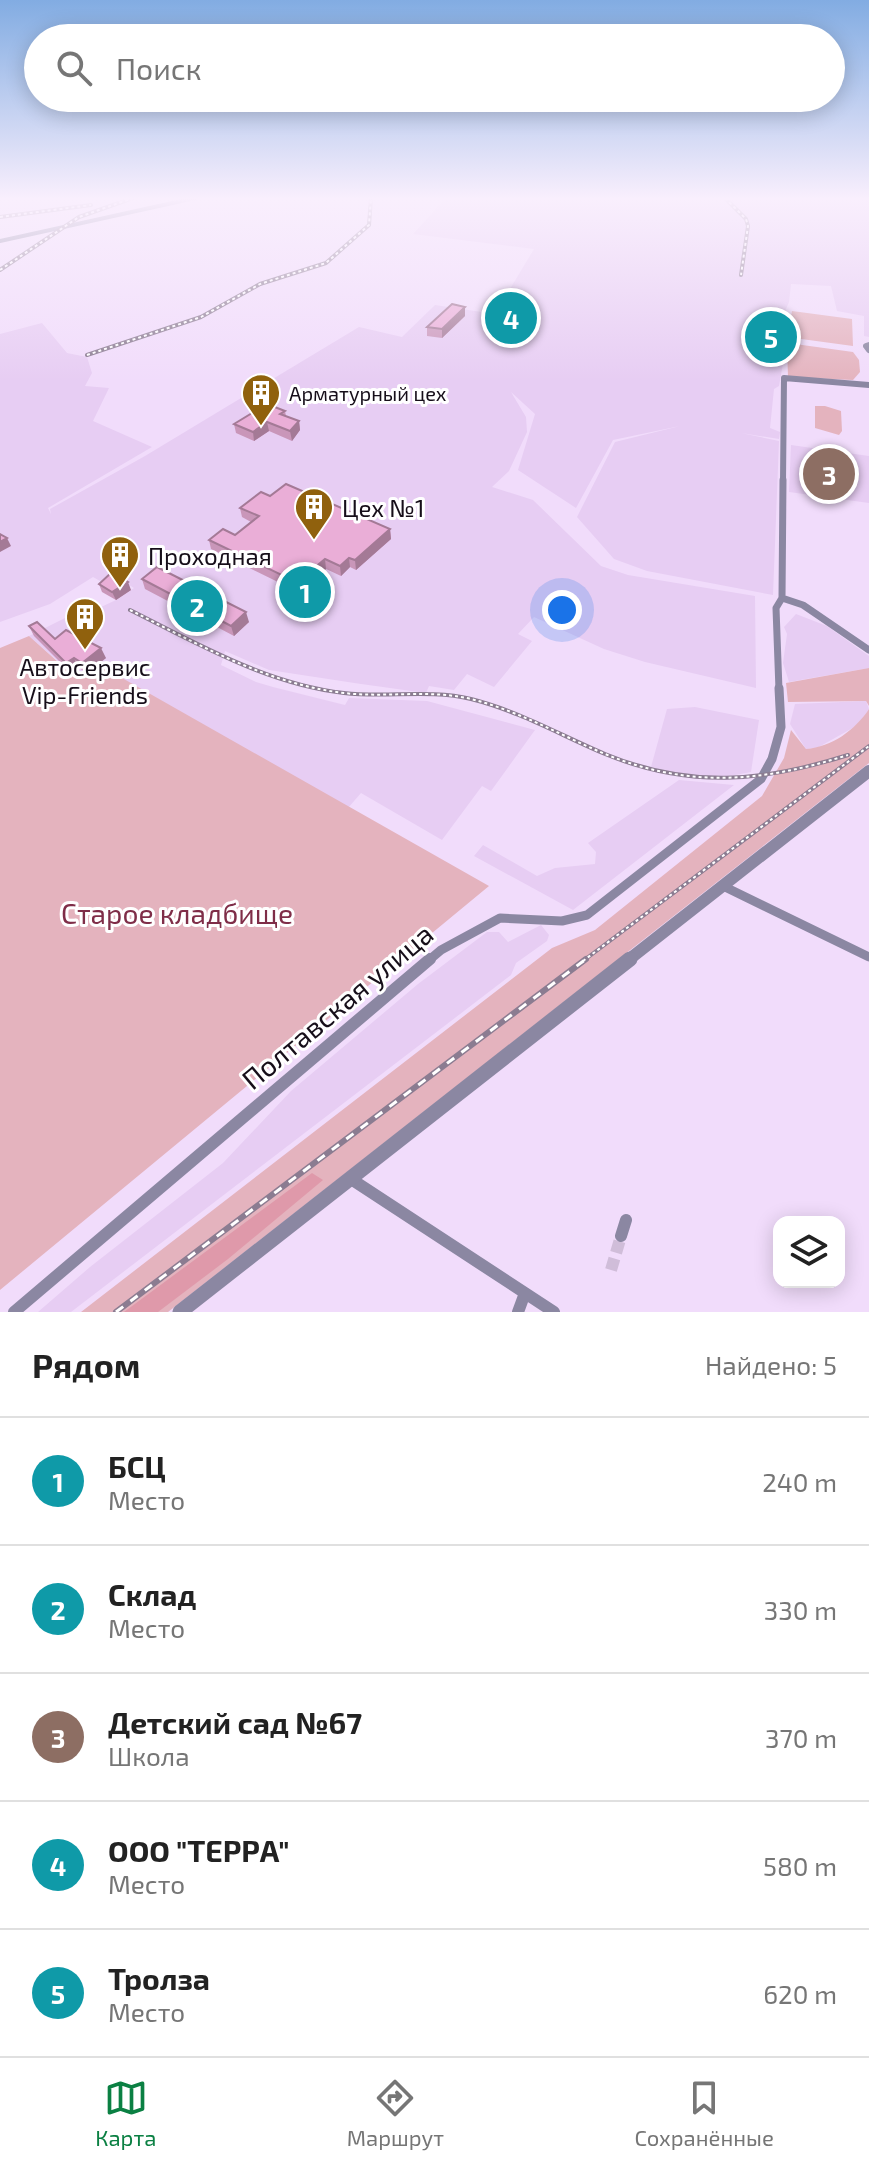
<!DOCTYPE html>
<html lang="ru">
<meta charset="utf-8">
<style>
:root{--surface:#fff;--page:#f6f6f6;--text:#222;--muted:#767676;--line:#e0e0e0;--accent:#0b8043}
body{margin:0;font-family:"Exo 2",sans-serif;background:var(--page);color:var(--text)}
.controls{position:absolute;right:24px;bottom:24px;display:grid;overflow:hidden;border-radius:16px;box-shadow:0 4px 20px #0003}
.controls button{width:72px;height:72px;display:grid;place-items:center;padding:0;border:0;border-bottom:2px solid var(--line);background:var(--surface);color:var(--text);font:40px sans-serif}
.you{position:absolute;left:562px;top:610px;width:28px;height:28px;margin:-20px;border:6px solid #fff;border-radius:50%;background:#1a73e8;box-shadow:0 0 0 12px #1a73e833}
.badge{display:grid;place-items:center;width:52px;height:52px;border-radius:50%;background:var(--accent);color:#fff;font-size:26px;font-weight:700}
.pin{position:absolute;translate:-50% -50%;border:4px solid #fff;box-shadow:0 2px 8px #0006}
.list{margin:0;padding:0;list-style:none}
h2{display:flex;justify-content:space-between;align-items:center;height:104px;margin:0;padding:0 32px;font-size:34px}
h2 small{font-size:26px;font-weight:400;color:var(--muted)}
.list li{display:grid;grid-template-columns:52px 1fr auto;gap:24px;align-items:center;box-sizing:border-box;height:128px;padding:0 32px;border-top:2px solid var(--line)}
.list b{display:block;font-size:30px;white-space:nowrap}
.list p{margin:0;font-size:26px;white-space:nowrap;color:var(--muted)}
.list em{font-size:26px;font-style:normal;color:var(--muted)}
.icon{flex:none;width:44px;height:44px;fill:none;stroke:currentColor;stroke-width:2;stroke-linecap:round;stroke-linejoin:round}
.map{position:relative;flex:none;width:869px;height:1312px;overflow:hidden}
.search{position:absolute;background:var(--surface);box-shadow:0 4px 20px #0003;left:24px;right:24px;top:24px;height:88px;display:flex;align-items:center;gap:20px;box-sizing:border-box;padding:0 28px;border-radius:44px;color:var(--muted);font-size:30px}
.sheet{height:744px;background:var(--surface)}
nav{display:flex;justify-content:space-around;align-items:center;box-sizing:border-box;height:112px;border-top:2px solid var(--line);background:var(--surface);font-size:22px;color:var(--muted)}
nav a{display:grid;justify-items:center;gap:4px}
nav .on{color:var(--accent)}
.map>svg:first-child{display:block}
.built{fill:#e7cdf3}
.green{fill:#e4b3be}
.forest{fill:#df99aa}
.lines{fill:none;stroke-linecap:round;stroke-linejoin:round}
.minor-tunnel{stroke:#d0bdd9;stroke-width:12;stroke-dasharray:12 6;stroke-linecap:butt}
.minor-far4{stroke:#8b87a2;stroke-width:4}
.minor-far3{stroke:#8b87a2;stroke-width:6}
.minor-far2{stroke:#8b87a2;stroke-width:7}
.minor-far1{stroke:#8b87a2;stroke-width:9}
.minor{stroke:#8b87a2;stroke-width:12}
.tertiary-far1{stroke:#8b87a2;stroke-width:12}
.tertiary{stroke:#8b87a2;stroke-width:15}
.rail-far1-casing{stroke:#8b7c91;stroke-width:4}
.rail-casing{stroke:#8b7c91;stroke-width:6}
.rail-far1{stroke:#fff;stroke-width:2;stroke-dasharray:3;stroke-linecap:butt}
.rail{stroke:#fff;stroke-width:3;stroke-dasharray:9;stroke-linecap:butt}
.wall{fill:#c996b9}
.shaded-wall{fill:#a47a96}
.building{fill:#eaaed7;stroke:#a47a96;stroke-width:2}
.labels{text-anchor:middle;dominant-baseline:central;stroke-width:6;stroke-linejoin:round;paint-order:stroke}
.far-poi-label{font-size:20px;fill:#160e19;stroke:#fff;text-anchor:start}
.poi-label{font-size:24px;fill:#160e19;stroke:#fff;text-anchor:start}
.near-park-label{font-size:28px;fill:#7f2d48;stroke:#fff}
.near-street-label{font-size:28px;fill:#160e19;stroke:#fff}
</style>
<div class="map">
<svg width="869" height="1312" viewBox="0 0 869 1312">
<rect width="100%" height="100%" fill="#f1dcfb"/>
<path class="built" d="M446,198H869V337L864,336V316L837,311L831,286L791,284L789,302L783,316H779L776,362L783,363L782,369L779,386L774,389L770,428L780,432L779,439L741,433L779,441L773,595L647,571L614,559L577,517L615,442L680,426L613,440L576,508L518,470L535,414L511,392L526,417L527,432L509,471L492,487L533,500L601,566L628,575L755,596L756,688L645,662L604,649L534,617L518,634L532,641L494,687L467,674L454,690L429,686L426,693L361,684L269,670L225,651L221,665L256,682L273,687L345,705L349,698L427,701L535,730L491,791L482,786L442,840L361,793L348,808L78,679L29,636L69,616L99,608L116,600L134,588L129,585H107L93,577L50,604L0,622V334L42,323L67,353L87,357L92,373L85,386L109,388L93,421L152,447L48,508L51,514L50,509L145,456L359,327L402,337L435,305L495,314L534,249L413,234Z
M791,445L869,456V503L789,492Z
M796,614L827,626L869,656V668L789,682L783,663L787,634L784,627Z
M866,701L869,709L858,725L817,748L806,749L790,724L795,704Z
M695,707L759,720L751,772L719,778L668,773L651,767L667,709Z
M679,780L734,785L573,910L474,856L483,845L537,876L555,868L595,864L596,852L588,843Z
M541,925L549,935L547,941L516,963L511,975L71,1312H38L90,1267L223,1163L291,1091L418,984L487,932H499L508,942Z"/>
<path class="green" d="M792,311L852,319L853,346L794,338L789,328Z
M795,344L853,352L859,360L860,372L853,380L788,377L787,346Z
M825,406L841,411L842,431L839,435L815,428V406Z
M29,636L77,679L101,666L489,886L0,1290V648Z
M869,668V706L866,701L788,702L786,683Z
M869,709V763L168,1312H81L552,948L595,930L762,796L784,758L791,730L806,749C832,747 855,730 869,709Z"/>
<path class="forest" d="M312,1173L323,1180L228,1259L158,1312H124Z"/>
<g class="lines">
<path class="minor-tunnel" d="M611,1270L621,1236"/>
<path class="minor-far4" d="M0,241L195,198"/>
<path class="minor-far3" d="M869,345L866,346L869,350
M783,482L784,378L869,385"/>
<path class="minor-far2" d="M782,598L783,480
M782,598L803,605L869,650
M779,690L776,608L782,598"/>
<path class="minor-far1" d="M723,886L869,957
M428,961L441,950L500,918L562,921L587,915L761,779L772,759L781,727L779,688"/>
<path class="minor" d="M351,1179L554,1312
M621,1236L626,1220
M14,1312L430,959
M518,1312L525,1293"/>
<path class="tertiary-far1" d="M627,961L869,771"/>
<path class="tertiary" d="M180,1312L630,959"/>
<defs>
<path id="rail-far1" d="M725,198L746,219L748,226L741,275
M0,217L91,205
M0,270L79,217L133,198
M87,355L201,317L260,284L326,263L369,225L371,198
M130,610C198,644 267,684 344,693C386,698 429,689 471,699C519,711 560,735 605,754C690,789 763,782 848,755
M583,961L869,746"/>
<path id="rail" d="M116,1312L586,959"/>
</defs>
<use href="#rail-far1" class="rail-far1-casing"/>
<use href="#rail" class="rail-casing"/>
<use href="#rail-far1" class="rail-far1"/>
<use href="#rail" class="rail"/>
</g>
<path class="wall" d="M528,305L511,335L492,332L493,323Z
M465,316L442,338L427,336V327Z
M285,411L286,416L299,421L300,430L292,441L269,431L254,441L236,433L234,424Z
M270,496L390,529L391,539L356,570L350,567L341,576L326,569L315,578L327,584L328,594L314,607L282,590L280,583L211,549L209,540L235,535L251,522L242,517L240,508Z
M142,579L249,622L234,636L145,589Z
M99,584L131,590L116,600L102,592Z
M29,626L55,639L106,658L87,673L79,668L71,673L34,636Z"/>
<path class="shaded-wall" d="M529,296L528,305L511,335V326Z
M465,307V316L442,338V329Z
M299,421L300,430L292,441L290,431Z
M267,422L269,431L254,441L253,432Z
M390,529L391,539L356,570L355,560Z
M7,538L11,546L0,552V542Z
M349,558L350,567L341,576L340,566Z
M325,559L326,569L308,584L307,574Z
M128,582L131,590L116,600L112,592Z
M327,584L328,594L314,607L312,597Z
M246,612L249,622L234,636L231,626Z
M101,648L106,658L87,673L82,663Z
M74,658L79,668L71,673L66,663Z"/>
<path class="building" d="M512,293L529,296L511,326L493,323Z
M452,304L465,307L442,329L427,327Z
M267,404L285,411L280,414L299,421L290,431L267,422L253,432L234,424Z
M286,484L390,529L355,560L349,558L340,566L325,559L307,574L327,584L312,597L280,581L284,576L209,540L223,529L235,535L259,516L240,508L261,492L270,496Z
M0,534L7,538L0,542Z
M157,567L246,612L231,626L142,579Z
M112,572L128,582L112,592L99,584Z
M37,622L55,639L66,630L101,648L82,663L74,658L66,663L29,626Z"/>
<linearGradient id="sky" x2="0" y2="1"><stop stop-color="#82ace2"/><stop offset="0.52" stop-color="#f9effd"/><stop offset="1" stop-color="#f9effd" stop-opacity="0"/></linearGradient>
<rect width="869" height="382" fill="url(#sky)"/>
<defs>
<symbol id="building-pin" viewBox="-11 -11 22 30"><path d="M0 17L-7.5 6A9.5 9.5 0 1 1 7.5 6Z" fill="#90610d" stroke="#fff"/><path d="M-4-6H4V6H1V3H-1V6H-4ZM-2.5-4.3h1.7v1.8h-1.7ZM.8-4.3h1.7v1.8H.8ZM-2.5-1h1.7V.8h-1.7ZM.8-1h1.7V.8H.8Z" fill="#fff"/></symbol>
</defs>
<g fill-rule="evenodd">
<use href="#building-pin" x="239" y="371" width="44" height="60"/>
<use href="#building-pin" x="292" y="485" width="44" height="60"/>
<use href="#building-pin" x="98" y="533" width="44" height="60"/>
<use href="#building-pin" x="63" y="595" width="44" height="60"/>
</g>
<g class="labels">
<g class="far-poi-label">
<text x="289" y="393">Арматурный цех</text>
</g>
<g class="poi-label">
<text x="342" y="507">Цех №1</text>
<text x="148" y="555">Проходная</text>
<text x="85" y="666" text-anchor="middle">Автосервис<tspan x="85" dy="28">Vip-Friends</tspan></text>
</g>
<g class="near-park-label">
<text x="177" y="913">Старое кладбище</text>
</g>
<g class="near-street-label">
<text transform="translate(337 1006) rotate(-40)">Полтавская улица</text>
</g>
</g>
</svg>
<div class="controls">
<button><svg class="icon" aria-label="layers" viewBox="0 0 24 24"><path d="M12 4l9 5-9 5-9-5zM3 14l9 5 9-5"/></svg></button>
</div>
<div class="you"></div>
<div class="pin badge" style="left:305px;top:592px;background:#0f9aa8">1</div>
<div class="pin badge" style="left:197px;top:606px;background:#0f9aa8">2</div>
<div class="pin badge" style="left:829px;top:474px;background:#8d6e63">3</div>
<div class="pin badge" style="left:511px;top:318px;background:#0f9aa8">4</div>
<div class="pin badge" style="left:771px;top:337px;background:#0f9aa8">5</div>
<div class="search"><svg class="icon" aria-label="search" viewBox="0 0 24 24"><circle cx="10" cy="10" r="6"/><path d="M15 15l6 6"/></svg>Поиск</div>
</div>
<section class="sheet">
<h2>Рядом<small>Найдено: 5</small></h2>
<ul class="list">
<li><span class="badge" style="background:#0f9aa8">1</span><div><b>БСЦ</b><p>Место</p></div><em>240 m</em></li>
<li><span class="badge" style="background:#0f9aa8">2</span><div><b>Склад</b><p>Место</p></div><em>330 m</em></li>
<li><span class="badge" style="background:#8d6e63">3</span><div><b>Детский сад №67</b><p>Школа</p></div><em>370 m</em></li>
<li><span class="badge" style="background:#0f9aa8">4</span><div><b>OOO &quot;ТЕРРА&quot;</b><p>Место</p></div><em>580 m</em></li>
<li><span class="badge" style="background:#0f9aa8">5</span><div><b>Тролза</b><p>Место</p></div><em>620 m</em></li>
</ul>
</section>
<nav>
<a class="on"><svg class="icon" aria-label="map" viewBox="0 0 24 24"><path d="M3 6l6-2 6 2 6-2v14l-6 2-6-2-6 2zM9 4v14M15 6v14"/></svg>Карта</a>
<a><svg class="icon" aria-label="directions" viewBox="0 0 24 24"><path d="M12 3l9 9-9 9-9-9zM9 14v-3h6M13 9l2 2-2 2"/></svg>Маршрут</a>
<a><svg class="icon" aria-label="saved" viewBox="0 0 24 24"><path d="M7 4h10v16l-5-4-5 4z"/></svg>Сохранённые</a>
</nav>
